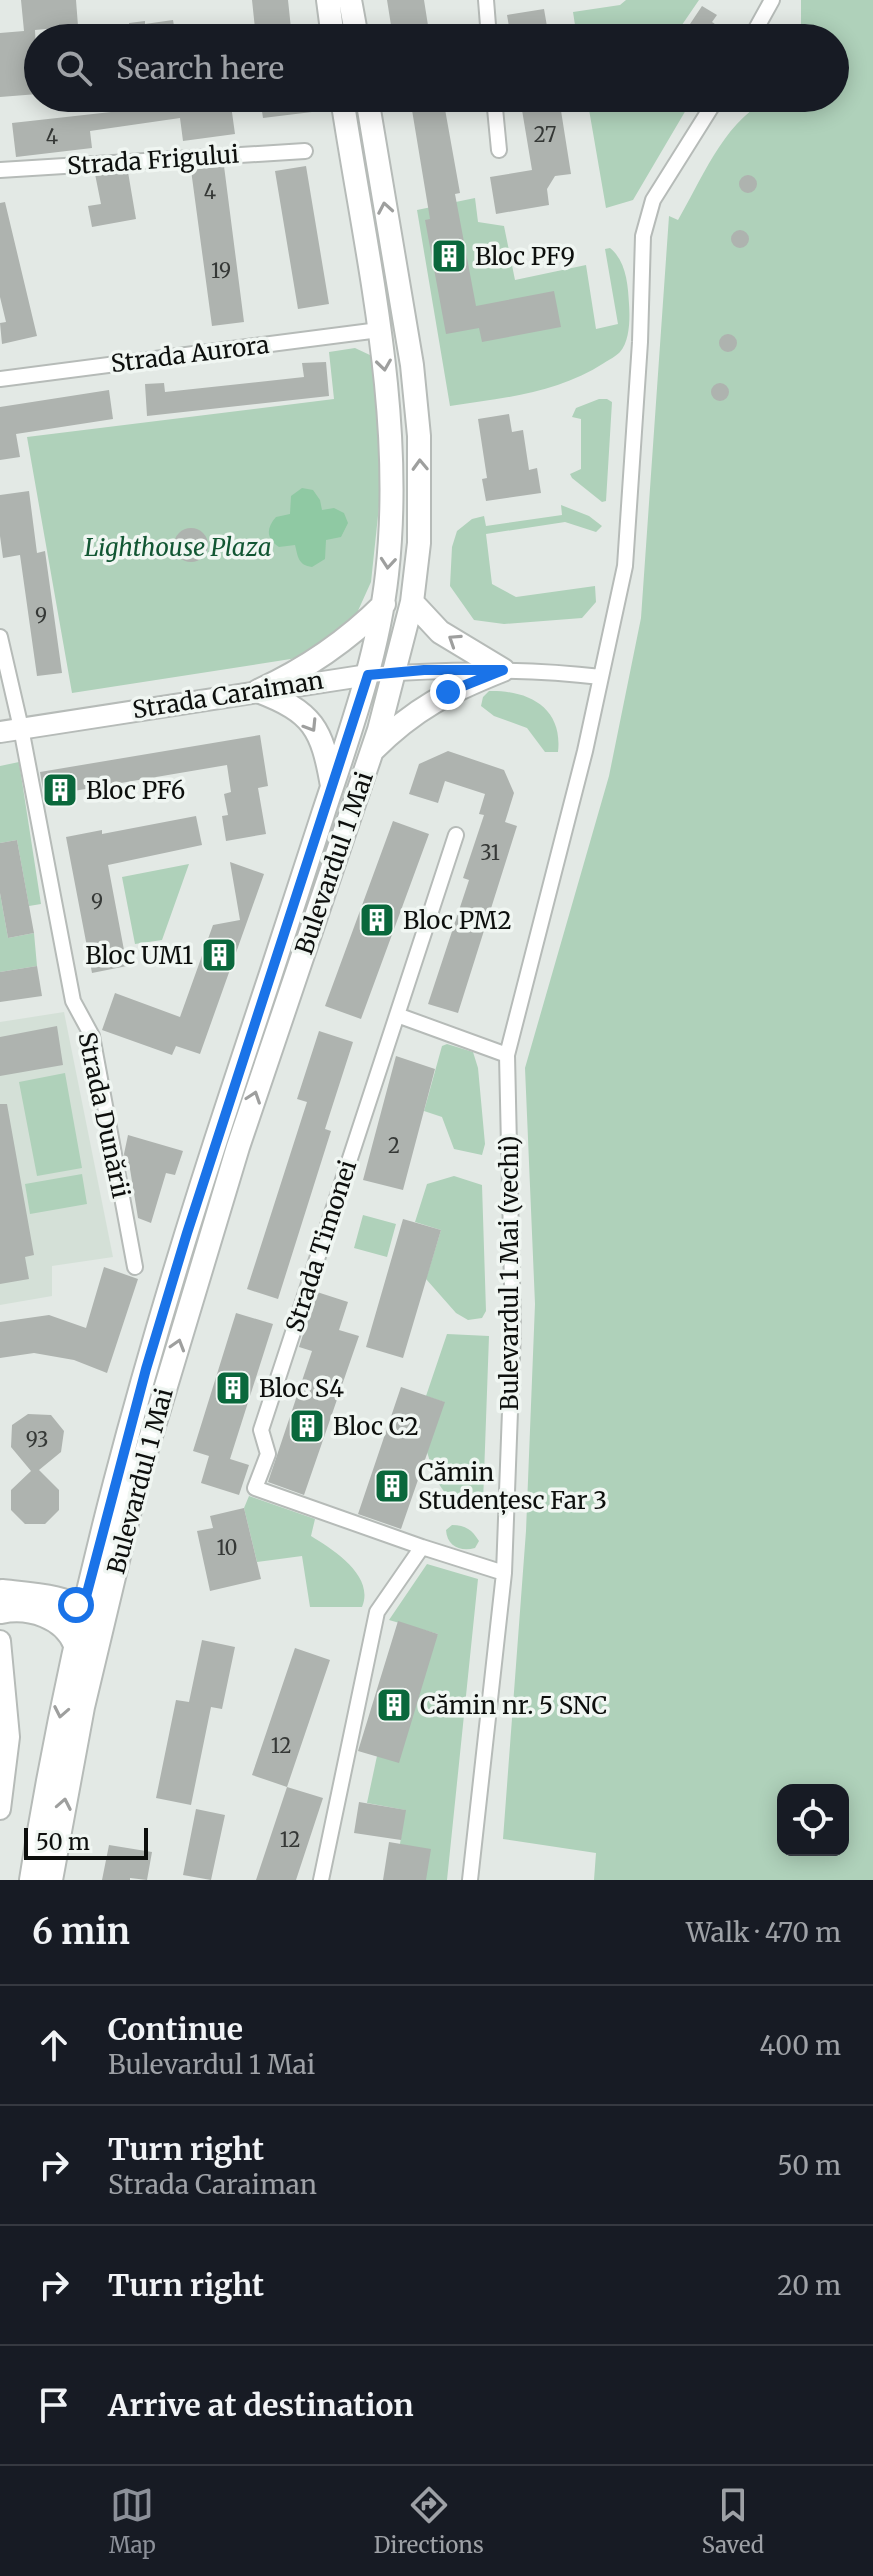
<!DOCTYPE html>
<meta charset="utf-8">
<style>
:root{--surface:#171b24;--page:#242831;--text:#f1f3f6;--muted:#9ea1a6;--line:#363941;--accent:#8c9099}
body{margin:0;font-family:Merriweather,serif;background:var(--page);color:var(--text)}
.controls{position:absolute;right:24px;bottom:24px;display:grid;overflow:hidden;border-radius:16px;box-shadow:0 4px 20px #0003}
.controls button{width:72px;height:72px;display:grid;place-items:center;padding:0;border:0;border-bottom:2px solid var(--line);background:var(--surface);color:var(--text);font:40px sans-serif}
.scale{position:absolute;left:24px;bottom:20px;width:124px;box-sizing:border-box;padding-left:8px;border:4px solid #0d0f0d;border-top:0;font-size:22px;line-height:28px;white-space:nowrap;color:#0d0f0d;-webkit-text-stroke:6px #f0f6f2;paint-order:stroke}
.stop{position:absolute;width:24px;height:24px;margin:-18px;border:6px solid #1a73e8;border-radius:50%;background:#fff}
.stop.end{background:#1a73e8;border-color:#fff;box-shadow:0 2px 8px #0008}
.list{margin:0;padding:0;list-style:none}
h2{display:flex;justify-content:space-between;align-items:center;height:104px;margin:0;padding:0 32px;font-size:34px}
h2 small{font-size:26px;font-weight:400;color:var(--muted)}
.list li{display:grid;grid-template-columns:52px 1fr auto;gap:24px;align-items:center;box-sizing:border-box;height:120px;padding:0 32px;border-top:2px solid var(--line)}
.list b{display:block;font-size:30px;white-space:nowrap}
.list p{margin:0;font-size:26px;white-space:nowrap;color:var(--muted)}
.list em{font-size:26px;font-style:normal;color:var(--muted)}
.icon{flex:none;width:44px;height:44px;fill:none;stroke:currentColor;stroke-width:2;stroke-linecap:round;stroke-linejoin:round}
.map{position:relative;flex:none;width:873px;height:1880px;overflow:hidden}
.search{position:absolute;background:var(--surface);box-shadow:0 4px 20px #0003;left:24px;right:24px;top:24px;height:88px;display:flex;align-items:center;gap:20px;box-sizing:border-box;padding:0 28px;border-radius:44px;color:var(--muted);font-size:30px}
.sheet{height:584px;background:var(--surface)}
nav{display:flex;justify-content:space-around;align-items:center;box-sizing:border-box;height:112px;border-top:2px solid var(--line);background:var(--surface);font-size:22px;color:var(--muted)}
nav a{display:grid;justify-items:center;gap:4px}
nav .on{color:var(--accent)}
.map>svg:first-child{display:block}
.built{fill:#d4e0d7}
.green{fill:#afd1ba;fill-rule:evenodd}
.water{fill:#8fc9a3}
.building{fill:#aeb3af}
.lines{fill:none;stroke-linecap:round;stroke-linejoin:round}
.street-casing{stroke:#b6bbb8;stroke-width:18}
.secondary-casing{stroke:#b6bbb8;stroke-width:24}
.primary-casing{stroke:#b6bbb8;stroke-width:26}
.street{stroke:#fff;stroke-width:14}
.secondary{stroke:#fff;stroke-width:20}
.primary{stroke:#fff;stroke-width:22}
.oneway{stroke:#9e9f9e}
.route{stroke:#1a73e8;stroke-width:10}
.labels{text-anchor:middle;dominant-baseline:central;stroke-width:7;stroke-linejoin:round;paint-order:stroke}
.number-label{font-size:20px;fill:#353836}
.street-label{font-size:24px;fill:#0d0f0d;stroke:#f0f6f2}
.poi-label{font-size:24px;fill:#0d0f0d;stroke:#f0f6f2;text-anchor:start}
.park-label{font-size:24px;font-style:italic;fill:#125633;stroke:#f0f6f2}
</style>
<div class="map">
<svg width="873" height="1880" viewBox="0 0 873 1880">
<rect width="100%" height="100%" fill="#e3e9e5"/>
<path class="built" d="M64,1012L113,1257L52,1266V1296L0,1305V1022Z"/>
<path class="green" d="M626,0H699L673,38H577L573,12L620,5Z
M801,0H873V1880H594L596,1853L503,1839L526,1531L535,1304L525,1068L609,776L641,618L669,216L678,220C701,181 729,110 776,98H835V38H801ZM783,1790H843V1850H783Z
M587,98H693L633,200L606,208Z
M475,198L478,222L504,226L515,280L586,265L596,329L618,324L605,249L610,248C626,261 628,284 629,304C630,318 630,341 620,352C616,356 609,360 604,363C558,393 503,398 450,406L417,210Z
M355,348L372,356L378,398L382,478L371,582L352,624L324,647L297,658L72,693L27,437L334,399L329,352Z
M599,399H607L612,402L606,501L602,502L572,478L570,474L581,469V419L572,417L576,408Z
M561,505L589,516L602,526L596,532L565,522L486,534L492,584L516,597L595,586L596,602L582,618L504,624L474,620L450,586L452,547L457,531L472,519L484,516L486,526L562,515Z
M489,691C529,690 563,708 558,752H545L527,728L494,716L481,706L483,697Z
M19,762L41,904L29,906L17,840L0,843V766Z
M189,864L162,940L135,944L122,877Z
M0,893L8,938L34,933L37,966L0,972Z
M447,1044L473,1052L478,1068L485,1144L482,1155L454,1149L442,1117L424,1111L442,1046Z
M65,1073L82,1168L37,1176L19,1082Z
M82,1174L87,1204L30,1214L25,1184Z
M454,1176L482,1185L486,1311L482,1318L468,1320L456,1313L426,1279L441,1230L415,1222L427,1184Z
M363,1215L396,1224L387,1257L354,1248Z
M447,1334L489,1336L483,1503L476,1511H465L450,1500L436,1480L427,1452L444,1402L426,1396Z
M249,1496L315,1519L311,1536C334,1550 375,1576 362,1607H310L302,1556L257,1562L244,1508Z
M452,1525C466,1525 472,1530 479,1541L475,1548C460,1552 447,1546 446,1530Z
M427,1564L478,1579L447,1880H426L400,1844L405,1810L367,1803L377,1756L438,1634L389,1620Z"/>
<path class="water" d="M302,488L313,490L320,500L322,510L334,508L344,513L348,523L341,537L326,540L325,559L312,567C298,565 298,557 295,545L279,547C266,539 266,528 276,517L290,514L291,496Z"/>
<path class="building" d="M21,0H76L78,26L35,30L38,94L0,97V33L24,31Z
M252,0H288L292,38H256Z
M387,0H424L430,38H393Z
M702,6L717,15L712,22L735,38H692L684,33Z
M544,9L549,38H511L507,15Z
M173,20L176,38H131L129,23L145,21V24Z
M109,98H156L157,107L230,98L235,134L183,141L180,118L90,131L92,148L16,157L12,123L111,112Z
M260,98H310L312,112L263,118Z
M410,98H443L460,193L455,194L476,306L554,291L561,327L482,342L479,328L446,334L425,220L430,219Z
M520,98H559L571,174L555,176L547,189L549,205L496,214L490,177L532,170Z
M224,166L244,322L212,326L191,170Z
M306,166L329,304L298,309L275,171Z
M128,172L136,219L92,227L88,206L101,204L95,174Z
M739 184a9 9 0 1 1 18 0a9 9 0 1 1-18 0Z
M5,202L37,336L2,344L0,323L6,322L0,297V203Z
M731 239a9 9 0 1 1 18 0a9 9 0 1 1-18 0Z
M719 343a9 9 0 1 1 18 0a9 9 0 1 1-18 0Z
M326,362L329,396L147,416L145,384L164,383L165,392L304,377L302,363Z
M711 392a9 9 0 1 1 18 0a9 9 0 1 1-18 0Z
M109,390L113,419L16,434L20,457L0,460V407Z
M509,414L512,432L523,430L529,470L537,468L541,493L486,501L482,479L487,478L478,419Z
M29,491L37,553L45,551L62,673L37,676L20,555L3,558L0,536V495Z
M174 545a17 17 0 1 1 34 0a17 17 0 1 1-34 0Z
M260,735L268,786L258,788L266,834L226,841L222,816L228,815L224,794L231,792L227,765L44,796L40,772Z
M448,751L504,770L514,793L505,822L517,826L458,1013L428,1004L469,880L463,878L484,815L479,814L485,794L445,781L438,803L409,794L419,764Z
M196,816L202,845L108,865L127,966L92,973L66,837L102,830V834Z
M393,821L429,834L361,1019L325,1006Z
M17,840L34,933L8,938L0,893V843Z
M230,862L264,874L200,1054L176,1046L172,1055L102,1030L115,993L180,1017L213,925L240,920Z
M37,966L42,996L0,1002V972Z
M57,1026L63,1065L0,1076V1037Z
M319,1031L353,1042L325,1129L331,1131L278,1299L247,1289L307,1102L297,1099Z
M396,1056L435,1069L403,1190L363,1180Z
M0,1104H7L34,1255L25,1257L29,1279L0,1284Z
M128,1135L183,1151L175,1175L166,1173L151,1223L138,1218L129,1163L126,1162L124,1154Z
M403,1219L441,1230L403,1358L366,1347Z
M104,1267L138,1279L107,1373L74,1360L34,1353L0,1358V1322L49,1315L86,1328Z
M317,1292L348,1302L339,1330L359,1336L304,1495L268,1482L312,1351L299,1347Z
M236,1313L273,1324L230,1459L249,1465L239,1495L201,1483L209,1456L193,1451Z
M401,1387L445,1402L401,1529L358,1514Z
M28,1414L51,1415L64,1431L61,1452L39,1470L59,1490V1510L45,1524H25L11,1510V1490L31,1471L11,1447L12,1425Z
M244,1508L261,1579L210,1591L197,1531L213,1528L210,1516Z
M398,1621L438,1634L399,1763L358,1751Z
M202,1640L235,1647L222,1709L211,1707L191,1805L156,1798L176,1700L189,1702Z
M295,1648L330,1660L287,1787L252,1775Z
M287,1787L323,1798L296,1880H256Z
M359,1802L406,1810L401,1840L354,1833Z
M196,1809L225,1815L211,1880L183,1875Z
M389,1842L431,1849L426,1880H383Z
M109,1845L152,1852L147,1880L130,1878V1880H102Z"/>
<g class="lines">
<defs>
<path id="street" d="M486,0L489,38
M751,38L772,0
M494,98L499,150
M0,170L305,151
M0,379L379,330
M0,637L21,728L73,1001L92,1036L135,1267
M368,675C446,669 523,668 601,677
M397,1015L507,1055
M422,1547L255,1488L268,1454L261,1430L456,835
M321,1880L377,1612L422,1547L504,1573
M470,1880L504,1573L513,1330L507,1055L585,751L625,566L640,342L643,236L653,200L717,98"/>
<path id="secondary" d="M0,732L368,675
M0,1641L9,1737L0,1809"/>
<path id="primary" d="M328,0L333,38
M350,0L357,38
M412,602L440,632L503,670
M258,691C304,670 348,640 384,604
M258,691C313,712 322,728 332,786
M373,750C415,708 448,692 503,670
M2,1591C29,1594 71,1595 91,1616
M1,1612C29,1606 64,1617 75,1645
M31,1880C73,1612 146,1351 231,1094C262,1001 293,907 323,814C349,735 378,656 387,574C405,414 366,255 342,98
M51,1880L83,1707L135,1489L238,1147L379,730L412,602L419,543V436L412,365L367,98"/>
</defs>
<use href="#street" class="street-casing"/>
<use href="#secondary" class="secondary-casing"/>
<use href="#primary" class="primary-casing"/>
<use href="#street" class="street"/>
<use href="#secondary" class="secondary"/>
<use href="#primary" class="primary"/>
</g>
<defs><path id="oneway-chevron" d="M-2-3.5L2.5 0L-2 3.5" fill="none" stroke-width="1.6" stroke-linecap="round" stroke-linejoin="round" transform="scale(2)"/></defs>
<g class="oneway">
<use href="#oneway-chevron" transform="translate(385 208) rotate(-100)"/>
<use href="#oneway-chevron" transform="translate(384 365) rotate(82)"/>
<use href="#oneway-chevron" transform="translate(420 465) rotate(-92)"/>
<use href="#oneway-chevron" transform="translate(388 563) rotate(95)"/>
<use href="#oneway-chevron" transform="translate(454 640) rotate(-147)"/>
<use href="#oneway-chevron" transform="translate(311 726) rotate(58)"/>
<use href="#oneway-chevron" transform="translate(254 1097) rotate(-71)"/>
<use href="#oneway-chevron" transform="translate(178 1345) rotate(-73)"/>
<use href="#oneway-chevron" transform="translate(61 1712) rotate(101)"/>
<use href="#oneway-chevron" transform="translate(64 1804) rotate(-79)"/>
</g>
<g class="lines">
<path class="route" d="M76,1605L83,1608L146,1369L187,1233L368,675L424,670H503L448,692"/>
</g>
<defs>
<symbol id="building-square" viewBox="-11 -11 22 22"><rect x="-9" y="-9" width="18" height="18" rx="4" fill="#0a683c" stroke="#f0f6f2"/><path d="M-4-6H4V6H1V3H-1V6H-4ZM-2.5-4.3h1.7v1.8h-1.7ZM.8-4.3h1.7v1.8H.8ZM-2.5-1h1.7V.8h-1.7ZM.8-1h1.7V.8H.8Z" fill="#fff"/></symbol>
</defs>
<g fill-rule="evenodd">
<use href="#building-square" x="429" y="236" width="40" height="40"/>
<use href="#building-square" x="40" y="770" width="40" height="40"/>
<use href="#building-square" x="357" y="900" width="40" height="40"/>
<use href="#building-square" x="199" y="935" width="40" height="40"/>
<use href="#building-square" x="213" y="1368" width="40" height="40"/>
<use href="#building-square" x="287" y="1406" width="40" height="40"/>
<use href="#building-square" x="372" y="1466" width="40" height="40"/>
<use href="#building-square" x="374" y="1685" width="40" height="40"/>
</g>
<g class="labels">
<g class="number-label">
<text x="545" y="134">27</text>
<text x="52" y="136">4</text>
<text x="210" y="191">4</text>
<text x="221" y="270">19</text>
<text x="41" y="615">9</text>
<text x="490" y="852">31</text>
<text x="97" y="901">9</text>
<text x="394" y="1145">2</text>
<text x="37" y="1439">93</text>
<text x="227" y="1547">10</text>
<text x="281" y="1745">12</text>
<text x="290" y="1839">12</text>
</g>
<g class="street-label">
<text transform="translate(153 160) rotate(-4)">Strada Frigului</text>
<text transform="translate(190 354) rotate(-7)">Strada Aurora</text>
<text transform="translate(228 695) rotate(-9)">Strada Caraiman</text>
<text transform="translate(334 863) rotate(-71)">Bulevardul 1 Mai</text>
<text transform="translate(104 1115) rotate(78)">Strada Dunării</text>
<text transform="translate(321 1246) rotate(-72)">Strada Timonei</text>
<text transform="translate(509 1273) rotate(-90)">Bulevardul 1 Mai (vechi)</text>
<text transform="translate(140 1481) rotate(-75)">Bulevardul 1 Mai</text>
</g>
<g class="poi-label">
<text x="475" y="256">Bloc PF9</text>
<text x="86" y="790">Bloc PF6</text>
<text x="403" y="920">Bloc PM2</text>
<text x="193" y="955" text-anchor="end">Bloc UM1</text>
<text x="259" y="1388">Bloc S4</text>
<text x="333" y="1426">Bloc C2</text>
<text x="418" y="1472">Cămin<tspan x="418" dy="28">Studențesc Far 3</tspan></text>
<text x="420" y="1705">Cămin nr. 5 SNC</text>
</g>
<g class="park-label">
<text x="178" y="547">Lighthouse Plaza</text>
</g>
</g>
</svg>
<div class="controls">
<button><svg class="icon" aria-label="locate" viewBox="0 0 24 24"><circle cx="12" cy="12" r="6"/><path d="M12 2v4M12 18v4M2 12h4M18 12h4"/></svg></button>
</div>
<div class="scale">50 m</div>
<div class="stop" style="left:76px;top:1605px"></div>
<div class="stop end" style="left:448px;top:692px"></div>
<div class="search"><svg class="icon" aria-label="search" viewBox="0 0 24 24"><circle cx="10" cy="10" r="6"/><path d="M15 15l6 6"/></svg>Search here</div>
</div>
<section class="sheet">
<h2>6 min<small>Walk · 470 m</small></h2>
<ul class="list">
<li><svg class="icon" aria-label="ahead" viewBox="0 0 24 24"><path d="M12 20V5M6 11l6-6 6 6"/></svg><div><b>Continue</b><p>Bulevardul 1 Mai</p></div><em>400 m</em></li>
<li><svg class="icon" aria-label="right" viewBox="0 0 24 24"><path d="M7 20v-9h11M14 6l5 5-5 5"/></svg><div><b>Turn right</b><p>Strada Caraiman</p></div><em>50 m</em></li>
<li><svg class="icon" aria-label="right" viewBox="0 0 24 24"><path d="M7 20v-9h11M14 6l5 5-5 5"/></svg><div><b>Turn right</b></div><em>20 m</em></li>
<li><svg class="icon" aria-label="arrive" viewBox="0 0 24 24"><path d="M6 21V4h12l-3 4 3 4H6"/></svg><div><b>Arrive at destination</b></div></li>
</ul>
</section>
<nav>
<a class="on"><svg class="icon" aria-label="map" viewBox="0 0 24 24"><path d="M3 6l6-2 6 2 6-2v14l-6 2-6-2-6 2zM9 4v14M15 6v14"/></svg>Map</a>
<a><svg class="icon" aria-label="directions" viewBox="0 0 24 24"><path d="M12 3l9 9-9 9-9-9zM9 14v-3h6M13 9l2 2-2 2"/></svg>Directions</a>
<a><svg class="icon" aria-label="saved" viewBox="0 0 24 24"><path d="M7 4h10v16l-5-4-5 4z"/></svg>Saved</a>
</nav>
